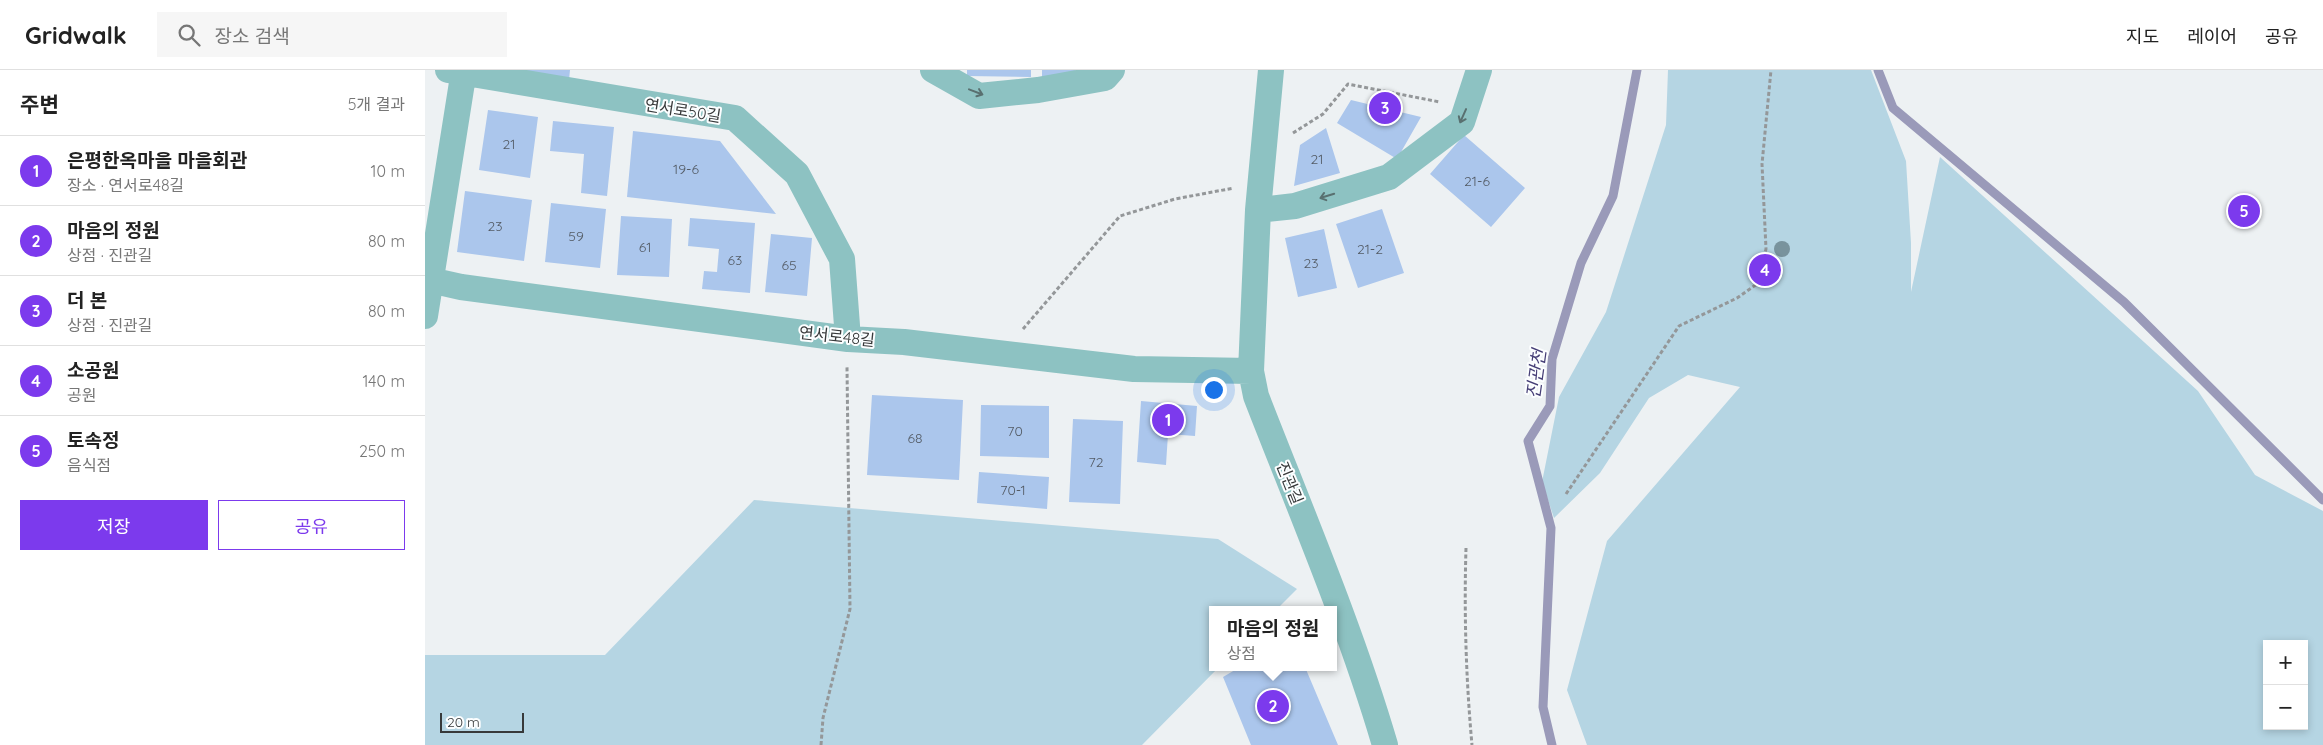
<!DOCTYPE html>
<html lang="ko">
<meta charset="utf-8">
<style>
:root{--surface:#fff;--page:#f6f6f6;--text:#222;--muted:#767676;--line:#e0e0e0;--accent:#7c3aed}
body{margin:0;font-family:Quicksand,"Noto Sans KR",sans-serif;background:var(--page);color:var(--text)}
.controls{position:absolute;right:15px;bottom:15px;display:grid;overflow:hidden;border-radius:0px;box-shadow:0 2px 8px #0003}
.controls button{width:45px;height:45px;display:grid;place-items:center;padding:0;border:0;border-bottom:1px solid var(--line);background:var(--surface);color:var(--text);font:25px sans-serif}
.scale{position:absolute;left:15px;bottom:12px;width:84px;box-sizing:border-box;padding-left:5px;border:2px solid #37393a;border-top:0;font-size:14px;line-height:18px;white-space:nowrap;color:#37393a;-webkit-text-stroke:4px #fcfeff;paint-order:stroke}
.you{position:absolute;left:788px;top:319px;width:18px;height:18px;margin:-12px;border:4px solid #fff;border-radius:50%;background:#1a73e8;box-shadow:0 0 0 8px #1a73e833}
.badge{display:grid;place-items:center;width:32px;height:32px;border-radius:50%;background:var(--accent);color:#fff;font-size:16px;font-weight:700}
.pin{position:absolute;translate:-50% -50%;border:2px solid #fff;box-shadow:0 1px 5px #0006}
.popup{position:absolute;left:784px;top:536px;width:128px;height:65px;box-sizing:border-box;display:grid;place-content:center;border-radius:0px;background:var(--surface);filter:drop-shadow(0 1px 4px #0005);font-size:16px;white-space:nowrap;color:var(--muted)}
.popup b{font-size:19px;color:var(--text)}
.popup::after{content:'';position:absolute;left:50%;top:100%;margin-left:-10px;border:10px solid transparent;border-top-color:var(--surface)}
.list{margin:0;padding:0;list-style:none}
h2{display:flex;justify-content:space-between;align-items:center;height:65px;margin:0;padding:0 20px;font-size:21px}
h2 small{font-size:16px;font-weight:400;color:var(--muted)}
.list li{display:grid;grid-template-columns:32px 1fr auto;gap:15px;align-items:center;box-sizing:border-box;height:70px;padding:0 20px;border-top:1px solid var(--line)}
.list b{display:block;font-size:19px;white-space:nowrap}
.list p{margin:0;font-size:16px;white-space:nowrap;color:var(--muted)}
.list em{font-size:16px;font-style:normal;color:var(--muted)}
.actions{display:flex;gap:10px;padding:15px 20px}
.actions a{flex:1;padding:11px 0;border:1px solid var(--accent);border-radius:0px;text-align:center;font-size:18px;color:var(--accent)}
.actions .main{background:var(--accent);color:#fff}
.icon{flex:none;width:28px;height:28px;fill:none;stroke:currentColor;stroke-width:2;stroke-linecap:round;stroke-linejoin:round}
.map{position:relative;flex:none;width:1898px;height:675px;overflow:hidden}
header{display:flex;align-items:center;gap:30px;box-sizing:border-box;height:70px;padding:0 25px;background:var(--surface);border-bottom:1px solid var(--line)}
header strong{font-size:24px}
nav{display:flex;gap:28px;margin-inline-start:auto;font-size:18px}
.search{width:350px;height:45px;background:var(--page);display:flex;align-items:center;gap:12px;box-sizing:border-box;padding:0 18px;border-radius:0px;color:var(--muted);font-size:19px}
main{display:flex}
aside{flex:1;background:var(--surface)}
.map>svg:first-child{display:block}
.green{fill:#b5d5e3;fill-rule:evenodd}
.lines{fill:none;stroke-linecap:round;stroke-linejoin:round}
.stream{stroke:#9a9ab9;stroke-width:9}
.building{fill:#abc6ec}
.path{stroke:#949799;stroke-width:3;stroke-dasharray:4 2.5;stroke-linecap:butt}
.minor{stroke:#8dc2c2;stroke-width:26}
.tree{fill:#79939d}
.oneway{stroke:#597070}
.labels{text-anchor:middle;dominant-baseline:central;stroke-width:4;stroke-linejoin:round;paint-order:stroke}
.number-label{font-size:14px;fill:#545c66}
.street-label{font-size:16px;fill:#37393a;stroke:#fcfeff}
.water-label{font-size:18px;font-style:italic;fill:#453e76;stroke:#fcfeff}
</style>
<header>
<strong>Gridwalk</strong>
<div class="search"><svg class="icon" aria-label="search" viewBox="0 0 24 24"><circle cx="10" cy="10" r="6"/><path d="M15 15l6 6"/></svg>장소 검색</div>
<nav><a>지도</a><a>레이어</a><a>공유</a></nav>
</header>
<main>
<aside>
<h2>주변<small>5개 결과</small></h2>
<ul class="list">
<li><span class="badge">1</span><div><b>은평한옥마을 마을회관</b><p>장소 · 연서로48길</p></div><em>10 m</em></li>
<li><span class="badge">2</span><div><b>마음의 정원</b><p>상점 · 진관길</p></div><em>80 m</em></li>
<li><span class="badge">3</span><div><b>더 본</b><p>상점 · 진관길</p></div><em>80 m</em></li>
<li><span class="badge">4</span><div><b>소공원</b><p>공원</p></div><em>140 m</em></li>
<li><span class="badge">5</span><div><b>토속정</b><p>음식점</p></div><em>250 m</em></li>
</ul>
<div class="actions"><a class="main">저장</a><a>공유</a></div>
</aside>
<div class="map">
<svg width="1898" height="675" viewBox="0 0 1898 675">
<rect width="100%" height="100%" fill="#edf1f3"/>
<path class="green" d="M1243,0H1446L1481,91L1486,173V222L1515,87L1773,321L1830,405L1898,441V675H1162L1142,620L1182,471L1315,317L1263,305L1224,328L1175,403L1129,448L1117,412L1134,327L1181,242L1241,55ZM1842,574H1879V656H1842Z
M329,430L793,469L872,519L851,540H788V597H794L717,675H0V585H180Z"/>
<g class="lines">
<path class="stream" d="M1453,0L1468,38L1699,232L1898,430
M1127,675L1118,637L1126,458L1103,371L1125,336L1127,289L1156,193L1188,126L1212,0"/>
</g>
<path class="building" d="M89,0H145L144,10Z
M542,0H606V7L542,6Z
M617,0H650V6L617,7Z
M926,30L996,47L972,89L912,53Z
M63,40L113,47L105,108L54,100Z
M128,51L189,57L182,126L156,123L159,84L125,81Z
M901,58L915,103L869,116L875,75Z
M208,61L295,71L351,144L202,127Z
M1039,65L1100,118L1066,157L1005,104Z
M40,121L107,130L99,191L32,182Z
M126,133L181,139L175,198L120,192Z
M957,139L979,203L933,218L911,154Z
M196,146L247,149L244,207L192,205Z
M265,148L330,153L325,223L277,219L279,201L292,202L294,179L263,176Z
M899,159L912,218L873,227L860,168Z
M346,164L387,168L382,226L340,222Z
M447,325L538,330L534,410L442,405Z
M716,331L772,336L770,366L743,364L741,395L712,392Z
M556,335L624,336V388L555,386Z
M648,349L698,351L695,434L644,432Z
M554,402L624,407L622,439L552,433Z
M815,597H880L913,675H826L798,607Z"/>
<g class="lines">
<path class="path" d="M868,63L898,44L923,14L1015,32
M598,259L695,146L750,129L809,118
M1141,424L1254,256L1312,228L1332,214L1341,179L1337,94L1346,0
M1041,478C1039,544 1041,609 1047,675
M396,675L398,648L425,539L422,297"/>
<path class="minor" d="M23,0L310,48L372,104L417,189L423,269
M508,0L554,26L613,20L680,8L687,0
M846,0L833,140L826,301L831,326C876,442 925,556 960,675
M833,140L870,136L964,107L1037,52L1054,0
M0,209L36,217L423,269L479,272L709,299L826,301
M0,246L39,0"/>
</g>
<circle class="tree" cx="1357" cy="179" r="8"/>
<defs><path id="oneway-shaft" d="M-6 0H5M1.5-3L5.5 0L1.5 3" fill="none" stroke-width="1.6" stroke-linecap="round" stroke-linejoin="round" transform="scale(1.25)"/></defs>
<g class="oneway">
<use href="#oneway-shaft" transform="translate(551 22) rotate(21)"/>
<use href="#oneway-shaft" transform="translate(1038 46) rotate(114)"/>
<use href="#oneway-shaft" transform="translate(902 126) rotate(163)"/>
</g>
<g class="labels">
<g class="number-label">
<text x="84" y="74">21</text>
<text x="892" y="89">21</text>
<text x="261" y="99">19-6</text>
<text x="1052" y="111">21-6</text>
<text x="70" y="156">23</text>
<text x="151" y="166">59</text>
<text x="220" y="177">61</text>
<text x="945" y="179">21-2</text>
<text x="310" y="190">63</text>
<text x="886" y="193">23</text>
<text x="364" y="195">65</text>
<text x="590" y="361">70</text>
<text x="490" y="368">68</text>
<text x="671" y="392">72</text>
<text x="588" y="420">70-1</text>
</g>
<g class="street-label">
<text transform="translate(258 40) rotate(9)">연서로50길</text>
<text transform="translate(412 266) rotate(6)">연서로48길</text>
<text transform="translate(865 413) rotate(68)">진관길</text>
</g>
<g class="water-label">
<text transform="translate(1111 304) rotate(-82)">진관천</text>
</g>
</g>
</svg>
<div class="controls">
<button>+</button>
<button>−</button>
</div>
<div class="scale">20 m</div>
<div class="you"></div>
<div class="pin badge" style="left:743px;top:350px">1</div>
<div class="pin badge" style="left:848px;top:636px">2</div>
<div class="popup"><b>마음의 정원</b>상점</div>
<div class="pin badge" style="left:960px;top:38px">3</div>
<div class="pin badge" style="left:1340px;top:200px">4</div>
<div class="pin badge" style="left:1819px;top:141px">5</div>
</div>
</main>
